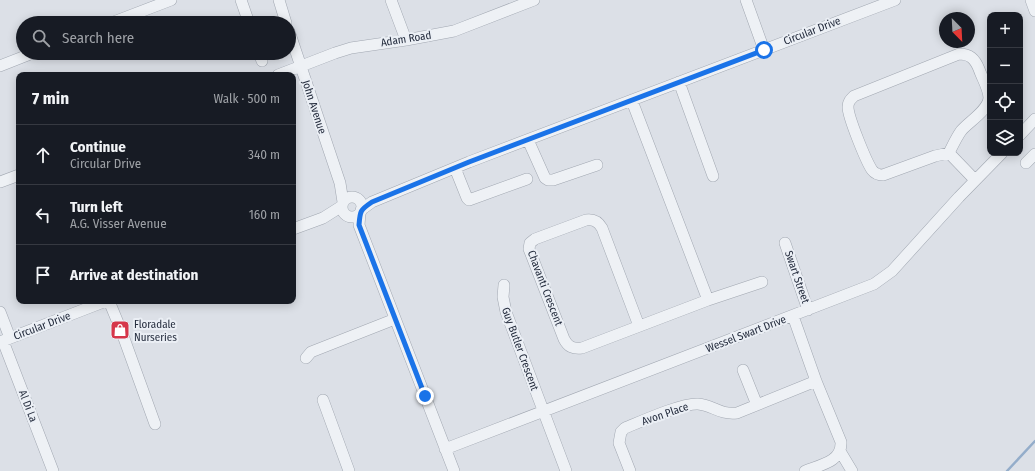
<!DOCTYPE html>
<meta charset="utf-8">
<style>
:root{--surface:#171b24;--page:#20242c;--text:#f1f3f6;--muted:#9ea1a6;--line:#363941}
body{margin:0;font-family:"Fira Sans Condensed",sans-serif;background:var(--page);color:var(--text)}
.controls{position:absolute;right:12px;top:12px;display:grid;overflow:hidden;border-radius:8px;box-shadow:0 2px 10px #0003}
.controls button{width:36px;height:36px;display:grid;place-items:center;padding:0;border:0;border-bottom:1px solid var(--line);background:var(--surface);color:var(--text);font:20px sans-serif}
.compass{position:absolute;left:939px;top:12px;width:36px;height:36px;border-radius:50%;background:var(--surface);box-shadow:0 2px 10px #0003;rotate:156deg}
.stop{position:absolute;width:12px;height:12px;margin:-9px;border:3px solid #1a73e8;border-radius:50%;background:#fff}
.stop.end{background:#1a73e8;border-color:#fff;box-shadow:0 1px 4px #0008}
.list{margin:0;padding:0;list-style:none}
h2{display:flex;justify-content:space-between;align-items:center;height:52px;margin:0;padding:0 16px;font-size:17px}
h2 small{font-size:13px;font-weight:400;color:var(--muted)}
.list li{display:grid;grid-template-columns:26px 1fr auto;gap:12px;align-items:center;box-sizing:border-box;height:60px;padding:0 16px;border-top:1px solid var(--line)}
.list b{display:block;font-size:15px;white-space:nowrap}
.list p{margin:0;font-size:13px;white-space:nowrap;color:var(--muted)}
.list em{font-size:13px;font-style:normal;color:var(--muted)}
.icon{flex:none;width:22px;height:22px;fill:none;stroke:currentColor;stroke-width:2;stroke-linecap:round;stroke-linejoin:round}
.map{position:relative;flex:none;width:1035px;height:471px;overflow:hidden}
.search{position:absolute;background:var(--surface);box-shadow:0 2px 10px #0003;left:16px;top:16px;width:280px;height:44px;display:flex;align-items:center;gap:10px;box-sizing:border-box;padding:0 14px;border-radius:22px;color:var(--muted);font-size:15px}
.panel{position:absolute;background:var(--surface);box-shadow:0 2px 10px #0003;left:16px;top:72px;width:280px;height:232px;border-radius:8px}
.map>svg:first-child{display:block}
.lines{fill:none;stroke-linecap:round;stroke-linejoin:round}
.stream{stroke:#94adca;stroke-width:2.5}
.minor-casing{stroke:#a1a7b1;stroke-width:12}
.minor{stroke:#eef1f5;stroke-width:11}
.route{stroke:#1a73e8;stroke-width:5}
.labels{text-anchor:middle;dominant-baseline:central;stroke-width:4;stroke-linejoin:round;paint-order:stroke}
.street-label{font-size:11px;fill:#252d3e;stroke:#ebeff5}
.poi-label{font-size:11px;fill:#252d3e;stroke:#ebeff5;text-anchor:start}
</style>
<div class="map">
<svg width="1035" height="471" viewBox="0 0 1035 471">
<rect width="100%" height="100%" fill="#dce0e7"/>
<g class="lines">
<path class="stream" d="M1007,471L1035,441"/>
<defs>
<path id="minor" d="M241,0L249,23
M279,0L286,23
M391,0L406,40
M746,0L764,50
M1031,0L1035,11
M111,23L171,0
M289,31L340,183L343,202
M259,53L262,61
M959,54C970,54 975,59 979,69C982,78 989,89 989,98C988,111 968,122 961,131C956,138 953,145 949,153L935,156L883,175C878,175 875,174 872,170C866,161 848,117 848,107C848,102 850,100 854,96Z
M0,66L33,53
M278,75L335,53L351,48L406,40L454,31L534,0
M679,82L713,176
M632,101L708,300
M1020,135L1035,119
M528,140L545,178L548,180H553L597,165
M949,153L975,180
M1026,163L1035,154
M455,168L467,198L469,200L527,179
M0,182L19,175
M342 207a10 10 0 1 1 20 0a10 10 0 1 1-20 0Z
M361,210L372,202L469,162L895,0
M360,213L359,225L454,471
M293,229L323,218L342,206
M785,243L808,310
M504,285L503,297L506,312L566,471
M109,301L121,330L155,424
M0,312L10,338
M793,316L816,381L841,442C842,462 820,465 805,471
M639,326L602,228C598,221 593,219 586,220L535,239L530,243L529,249L531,254L564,339C568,347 573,349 582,348L708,300L762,282
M3,341L53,471
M0,342L106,301
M306,358L311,352L395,319
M743,370L757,405
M323,400L349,471
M445,449L874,284L892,271L959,197L1002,153
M840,451L852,471
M630,471L619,443L621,432L625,428C642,421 682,403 698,404C713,405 719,415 737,413L816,381"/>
</defs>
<use href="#minor" class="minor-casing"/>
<use href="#minor" class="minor"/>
</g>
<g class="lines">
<path class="route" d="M425,396L359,225C360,211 360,210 372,202L469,162L764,50"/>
</g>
<defs>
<symbol id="shop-square" viewBox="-11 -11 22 22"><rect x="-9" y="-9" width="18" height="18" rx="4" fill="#d6364a" stroke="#ebeff5"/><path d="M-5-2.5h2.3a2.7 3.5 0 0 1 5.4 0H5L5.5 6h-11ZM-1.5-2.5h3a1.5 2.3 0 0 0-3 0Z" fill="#fff"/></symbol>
</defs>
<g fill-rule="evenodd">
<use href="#shop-square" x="109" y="319" width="22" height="22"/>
</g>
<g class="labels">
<g class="street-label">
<text transform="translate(812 31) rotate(-21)">Circular Drive</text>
<text transform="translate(406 39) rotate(-9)">Adam Road</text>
<text transform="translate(314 107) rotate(72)">John Avenue</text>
<text transform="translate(797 277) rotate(71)">Swart Street</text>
<text transform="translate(545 288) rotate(69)">Chavanti Crescent</text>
<text transform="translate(42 326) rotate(-21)">Circular Drive</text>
<text transform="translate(746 334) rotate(-21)">Wessel Swart Drive</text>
<text transform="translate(520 349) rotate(70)">Guy Butler Crescent</text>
<text transform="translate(28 406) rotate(69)">Al Di La</text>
<text transform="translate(665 414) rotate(-19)">Avon Place</text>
</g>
<g class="poi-label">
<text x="134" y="324">Floradale<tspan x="134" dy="13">Nurseries</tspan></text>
</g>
</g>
</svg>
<div class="controls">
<button>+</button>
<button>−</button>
<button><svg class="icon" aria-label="locate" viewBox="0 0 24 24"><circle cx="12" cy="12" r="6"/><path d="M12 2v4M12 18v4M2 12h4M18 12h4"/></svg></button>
<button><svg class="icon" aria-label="layers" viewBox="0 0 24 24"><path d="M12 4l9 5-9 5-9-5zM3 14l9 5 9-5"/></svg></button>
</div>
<svg class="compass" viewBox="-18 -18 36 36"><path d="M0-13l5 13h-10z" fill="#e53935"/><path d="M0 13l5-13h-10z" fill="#9ea1a6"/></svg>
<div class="stop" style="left:764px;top:50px"></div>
<div class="stop end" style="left:425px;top:396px"></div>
<div class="search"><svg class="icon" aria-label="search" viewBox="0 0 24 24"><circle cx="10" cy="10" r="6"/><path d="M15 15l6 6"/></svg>Search here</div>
<section class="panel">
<h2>7 min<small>Walk · 500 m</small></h2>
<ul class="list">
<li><svg class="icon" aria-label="ahead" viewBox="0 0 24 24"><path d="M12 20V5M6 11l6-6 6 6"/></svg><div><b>Continue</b><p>Circular Drive</p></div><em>340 m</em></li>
<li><svg class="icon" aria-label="left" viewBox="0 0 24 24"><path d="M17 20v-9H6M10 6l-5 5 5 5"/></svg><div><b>Turn left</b><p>A.G. Visser Avenue</p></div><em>160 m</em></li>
<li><svg class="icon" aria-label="arrive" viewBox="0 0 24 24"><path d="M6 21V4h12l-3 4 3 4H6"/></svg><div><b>Arrive at destination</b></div></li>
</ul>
</section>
</div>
